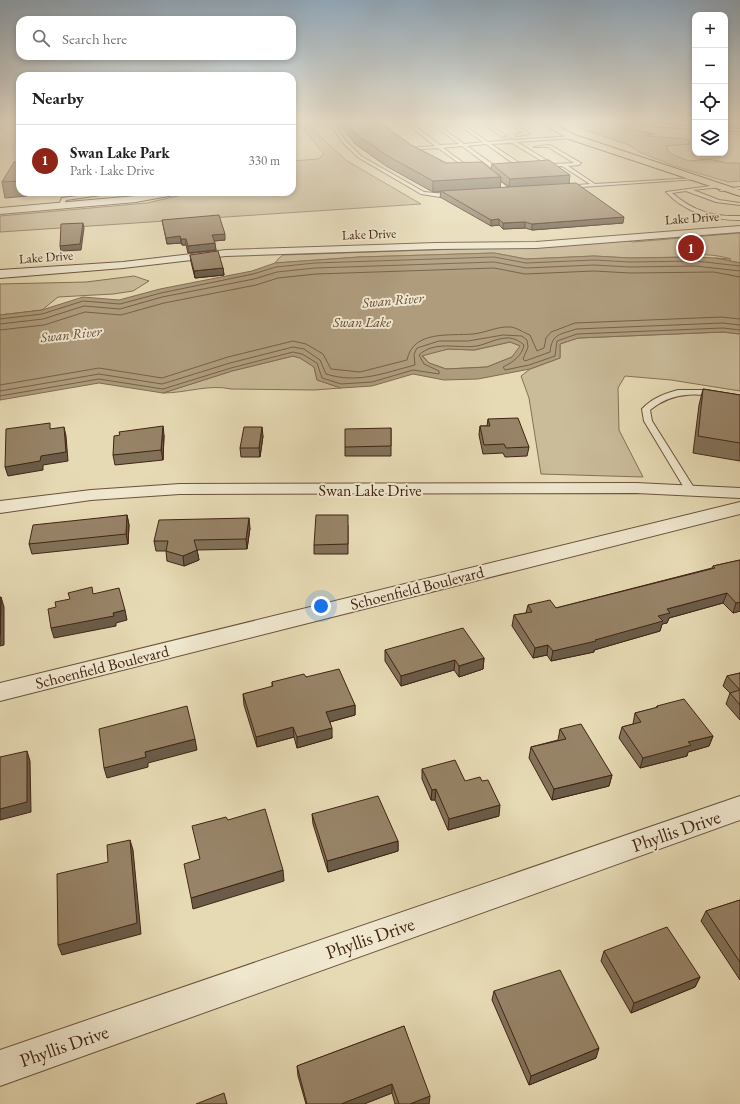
<!DOCTYPE html>
<meta charset="utf-8">
<style>
:root{--surface:#fff;--page:#f2f2f2;--text:#202124;--muted:#757577;--line:#e0e0e0;--accent:#8f2418}
body{margin:0;font-family:"EB Garamond",serif;background:var(--page);color:var(--text)}
.controls{position:absolute;right:12px;top:12px;display:grid;overflow:hidden;border-radius:8px;box-shadow:0 2px 6px #0003}
.controls button{width:36px;height:36px;display:grid;place-items:center;padding:0;border:0;border-bottom:1px solid var(--line);background:var(--surface);color:var(--text);font:20px sans-serif}
.you{position:absolute;left:321px;top:606px;width:14px;height:14px;margin:-10px;border:3px solid #fff;border-radius:50%;background:#1a73e8;box-shadow:0 0 0 6px #1a73e833}
.badge{display:grid;place-items:center;width:26px;height:26px;border-radius:50%;background:var(--accent);color:#fff;font-size:13px;font-weight:700}
.pin{position:absolute;translate:-50% -50%;border:2px solid #fff;box-shadow:0 1px 4px #0006}
.list{margin:0;padding:0;list-style:none}
h2{display:flex;justify-content:space-between;align-items:center;height:52px;margin:0;padding:0 16px;font-size:17px}
h2 small{font-size:13px;font-weight:400;color:var(--muted)}
.list li{display:grid;grid-template-columns:26px 1fr auto;gap:12px;align-items:center;box-sizing:border-box;height:72px;padding:0 16px;border-top:1px solid var(--line)}
.list b{display:block;font-size:15px;white-space:nowrap}
.list p{margin:0;font-size:13px;white-space:nowrap;color:var(--muted)}
.list em{font-size:13px;font-style:normal;color:var(--muted)}
.icon{flex:none;width:22px;height:22px;fill:none;stroke:currentColor;stroke-width:2;stroke-linecap:round;stroke-linejoin:round}
.map{position:relative;flex:none;width:740px;height:1104px;overflow:hidden}
.search{position:absolute;background:var(--surface);box-shadow:0 2px 6px #0003;left:16px;top:16px;width:280px;height:44px;display:flex;align-items:center;gap:10px;box-sizing:border-box;padding:0 14px;border-radius:12px;color:var(--muted);font-size:15px}
.panel{position:absolute;background:var(--surface);box-shadow:0 2px 6px #0003;left:16px;top:72px;width:280px;height:124px;border-radius:12px}
.map>svg:first-child{display:block}
.green{fill:#cabb99;stroke:#867056}
.water{fill:#ae9c7d;stroke:#826c53;fill-rule:evenodd}
.lines{fill:none;stroke-linecap:round;stroke-linejoin:round}
.shore{stroke:#786048;stroke-width:1}
.service-casing{stroke:#6a523b;stroke-width:2}
.minor-casing{stroke:#6a523b;stroke-width:2}
.primary-casing{stroke:#412413;stroke-width:2}
.service{fill:#efe7ce;fill-rule:evenodd}
.minor{fill:#efe7ce;fill-rule:evenodd}
.primary{fill:#e6dab4;fill-rule:evenodd}
.wall{fill:#827159;stroke:#412413;fill-rule:evenodd}
.shaded-wall{fill:#6a5c48;stroke:#412413}
.building{fill:#978367;stroke:#412413}
.labels{text-anchor:middle;dominant-baseline:central;stroke-width:4;stroke-linejoin:round;paint-order:stroke}
.far-street-label{font-size:13px;fill:#412413;stroke:#efe7ce}
.far-water-label{font-size:14px;font-style:italic;fill:#624833;stroke:#efe7ce}
.street-label{font-size:16px;fill:#412413;stroke:#efe7ce}
.near-street-label{font-size:19px;fill:#412413;stroke:#efe7ce}
</style>
<div class="map">
<svg width="740" height="1104" viewBox="0 0 740 1104">
<rect width="100%" height="100%" fill="#e6dab4"/>
<filter id="stains"><feTurbulence type="fractalNoise" baseFrequency=".005" numOctaves="4"/><feColorMatrix values="0 0 0 0 .2 0 0 0 0 .09 0 0 0 0 .02 0 0 0 .5 -.17"/></filter>
<radialGradient id="worn" r=".72"><stop offset=".6" stop-color="#630" stop-opacity="0"/><stop offset="1" stop-color="#630" stop-opacity=".3"/></radialGradient>
<path class="green" d="M297,121H312L313,130L347,161L421,204L0,232V216L147,203L195,192H292V161L318,159L324,154Z
M565,121H629L634,125L615,126L654,134L646,136L687,139L690,144L666,146L669,153L689,161L709,159L727,163H740V181L728,182L674,166L639,152L629,145L573,126Z
M740,233V263L716,258L731,259C715,254 697,254 681,255L685,257L630,258L594,256L526,259L494,253L359,257L275,263L278,259L283,255L488,248L627,240L633,242Z
M134,276L149,281L133,291L113,294L58,297L42,310L0,315V284L86,282Z
M723,332L740,334V391L671,380L625,376L618,388L619,430L643,477L541,474L529,398L521,376L530,369L560,358V344L578,338Z
M510,342L521,346L512,357L487,367L446,369L429,363L422,355L448,349L475,350Z
M293,356L300,358L314,367L317,380L341,388L314,390L231,389C209,384 186,393 163,393L232,371Z"/>
<path class="water" d="M494,253L526,259L594,256L630,258L696,257L716,258L740,263V334L723,332L578,338L560,344V358L530,369L478,379L444,380L413,374L372,386L341,388L317,380L314,367L300,358L293,356L232,371L163,393L99,383L0,400V315L42,310L83,297L119,300L160,289L252,271L275,263L359,257ZM510,342L520,346L512,357L487,367L446,369L429,363L422,356L448,349L474,350Z"/>
<g class="lines">
<path class="shore" d="M0,319L42,314L83,301L120,304L161,293L253,274L276,267L315,263L494,257L526,263L594,260L630,262L696,261L740,266
M0,324L43,319L84,306L120,309L162,297L254,279L277,272L315,268L494,262L526,268L594,265L630,267L695,266L740,271
M0,330L44,325L85,312L121,315L164,303L256,285L278,278L316,274L494,268L525,274L594,271L630,273L714,272L740,277
M0,385L99,368L162,378L228,357L293,341L306,344L323,354L331,369L360,372L407,360C413,330 449,336 473,334C485,333 498,326 510,327C516,327 524,333 530,335L537,351L544,348L546,338L551,332L575,323L722,317L740,319
M0,391L99,374L162,384L230,363L293,347L304,349L320,360L326,374C358,384 384,373 415,365L414,354L417,348L439,341H468L503,335L522,336L527,340L528,347L523,359L525,361L550,352C552,333 560,335 576,329L723,323L740,325
M0,396L99,379L163,389L231,368L293,352L302,354L317,363L322,378L341,384L372,382L413,370L439,374V371L424,364L419,355C435,340 457,349 477,346C487,344 499,337 510,338C515,339 520,341 524,345C522,356 513,362 503,367L505,370L529,365L555,356L557,341L577,334L723,328L740,330"/>
<defs>
<path id="service" d="M329,121H333L345,140L361,156L424,192L456,195L440,197L421,194L359,158L342,142Z
M394,121H399L389,127V131L396,138L394,139L385,131L386,126Z
M403,121H408L440,145L459,144L428,121H433L464,144L483,142L453,121H458L488,142L509,140L511,139L514,140L573,136L572,138L517,142L553,164L574,163L548,147H534L550,145L581,163L579,165L568,166L595,184L695,178L697,179L567,188L565,186L590,184L562,166L540,167V165L547,164L512,143L491,144L524,166V168H520L486,144L467,146L498,168V170H494L462,146L443,148L472,169L470,171L438,148L406,150L407,148L435,146Z
M479,121H484L506,136L503,137Z
M504,121H509L530,134L516,136V134L524,133Z
M635,121L695,127V129L649,126Z
M4,122L11,125L0,129V127L6,125Z
M725,128L740,129V131L725,130Z
M488,175H492L511,190V192H507L488,177Z
M718,185L720,187L693,190L719,200L740,203V205L716,202L686,191L672,193C693,211 713,217 740,216V220C712,220 686,213 666,192Z
M740,187V189L721,191L719,190Z
M108,192H121L66,200L62,208L58,207L62,198Z
M678,390H703L740,396V400C707,395 678,387 650,410L652,421L696,491L691,494L686,491L644,421L642,409C652,398 664,394 678,390Z"/>
<path id="minor" d="M0,121H16L0,125Z
M159,192H179L174,195L136,202L0,214V208L136,196Z
M740,226V232L536,248L436,249L226,256L123,268L0,278V270L123,262L226,250L436,243L536,242Z
M636,483L740,488V498L636,493L180,494L91,500L0,513V501L91,490L180,484Z
M740,502V514L0,701V683Z
M740,796V820L0,1086V1050Z"/>
<path id="primary" d="M538,121H549L575,135L740,190V196L569,139Z"/>
</defs>
<use href="#service" class="service-casing"/>
<use href="#minor" class="minor-casing"/>
<use href="#primary" class="primary-casing"/>
<use href="#service" class="service"/>
<use href="#minor" class="minor"/>
<use href="#primary" class="primary"/>
</g>
<path class="wall" d="M336,121H378L411,145L446,163L491,169L492,164L569,183L623,223L532,230L525,228L503,229L499,225L491,226L440,197L441,192H433L386,166L355,144L338,122ZM501,181L509,187L500,188Z
M20,162V192H30L27,196L5,198L2,182Z
M162,220L225,240L214,241L216,250L188,253L186,245H182L181,243L167,244Z
M190,255L223,268L224,275L195,278L191,262Z
M703,389L740,395V461L693,453L699,405Z
M488,419L529,447L527,456L505,457L503,453L483,454L479,435L480,426H487Z
M391,428V456H345V447Z
M164,435L163,460L115,465L113,455Z
M263,436L260,457H241L240,448Z
M127,515L129,525L128,544L32,554L29,544Z
M348,525V554H314V545Z
M250,528L247,549L197,550L199,560L184,566L167,561L166,551H156L154,541Z
M740,560V611L733,613L723,603L669,618L667,623L662,624L660,631L594,650V652L551,661L547,655L533,658L512,626L514,615L526,613L528,605L556,608L712,568L713,566Z
M385,650L484,658L483,669L459,677L454,670L401,686L385,661Z
M740,673V720L726,704L730,693L723,686L727,676Z
M306,677L355,705V715L330,722L332,738L297,748L294,737L257,747L244,705L243,694L272,687V682Z
M657,706L713,736L709,746L688,752L687,756L640,768L619,738L622,727L633,724L635,713L656,708Z
M560,729L612,775L609,786L552,800L529,758L531,747L558,740Z
M422,769L499,816L448,830L435,800H431L422,779Z
M312,814L398,841V851L328,872L313,824Z
M740,900V980L701,921L706,911Z
M604,951L700,977L695,987L631,1013L601,961Z
M494,991L596,1058L529,1085L492,1000Z
M404,1026L429,1104H395L392,1093L364,1104H306L298,1076L297,1066Z"/>
<path class="shaded-wall" d="M317,121H329V123L317,124Z
M570,175L569,184L509,187L510,179Z
M501,177L500,188L433,192V181Z
M26,192H30L27,196Z
M624,217L623,223L532,230V224Z
M499,219V225L491,226V220Z
M525,222V228L503,229V223Z
M83,223L84,228L81,250L61,251L60,246Z
M225,234V240L213,241L212,235Z
M180,236L181,243L167,244L166,238Z
M181,239H186V245H182Z
M215,243L216,250L188,253V246Z
M223,268L224,275L195,278L194,271Z
M163,426L164,435L163,460L161,450Z
M64,427L66,436L68,461L43,465V470L8,476L5,467L41,456Z
M262,427L263,436L260,457L259,448Z
M127,515L129,525L128,544L126,534Z
M249,518L250,528L247,549L246,539Z
M197,550L199,560L184,566L183,556Z
M727,593L723,603L669,618L667,623L662,624L660,631L594,650V652L551,661L553,651L595,640L667,609Z
M1,597L4,607V645L0,646Z
M740,602V611L733,613L736,603Z
M125,610L127,620L116,623V626L54,638L51,628Z
M548,645L547,655L533,658L535,648Z
M484,658L483,669L459,677V666Z
M455,660L454,670L401,686V676Z
M355,705V715L326,723V712Z
M293,727L294,737L257,747L256,737Z
M332,728V738L297,748V737Z
M713,736L709,746L688,752L687,756L640,768L643,758L688,742Z
M195,739L197,750L148,763V767L107,778L104,768L145,752Z
M27,751L30,761L31,812L0,820V809Z
M612,775L609,786L552,800L554,789Z
M436,789L435,800H431L432,790Z
M500,805L499,816L448,830L449,819Z
M130,840L133,850L141,934L62,955L58,945Z
M398,841V851L328,872L327,861Z
M283,870L284,881L193,909L191,898Z
M700,977L695,987L631,1013L634,1003Z
M599,1048L596,1058L529,1085L531,1076Z
M392,1084V1093L364,1104H341Z
M430,1096L429,1104H410Z"/>
<path class="building" d="M345,121H378L411,145L446,163L482,162L501,177L433,181L386,155L355,134Z
M549,160L570,175L510,179L492,164Z
M14,162H20V181L2,182Z
M576,183L624,217L532,224L525,222L503,223L499,219L491,220L441,191Z
M219,215L225,234L212,235L215,243L188,246L186,239H181L180,236L166,238L162,220Z
M83,223L80,244L60,246L61,224Z
M218,251L223,268L194,271L190,255Z
M703,389L740,395V443L698,436Z
M518,418L529,447L506,448L504,444L484,445L480,426H490L488,419Z
M50,423V429L64,427L66,452L41,456L40,461L5,467L6,429Z
M163,426L161,450L113,455L114,436L120,435L119,432Z
M244,427H262L259,448H240Z
M391,428V446L345,447V429Z
M127,515L126,534L29,544L33,525Z
M316,515H348V544L314,545Z
M249,518L246,539L194,540L197,550L183,556L166,551L168,541H154L159,520Z
M740,560V602L736,603L727,593L667,609L670,613L658,616L663,621L595,640L596,641L553,651L548,645L535,648L514,615L532,612L528,605L550,600L556,608L715,568L713,566Z
M92,587L93,594L119,588L125,610L113,613L114,616L51,628L48,609L56,607L55,602L70,599L68,593Z
M0,597H1L0,635Z
M463,628L484,658L459,666L455,660L401,676L385,650Z
M339,669L355,705L326,712L332,728L297,737L293,727L256,737L243,694L273,686L272,682L304,674L306,677Z
M740,673V690L727,676Z
M740,690V705L730,693Z
M684,699L713,736L688,742L691,745L643,758L622,727L641,722L635,713L658,707L657,706Z
M187,706L195,739L145,752L146,757L104,768L99,729Z
M581,724L612,775L554,789L531,747L566,739L560,729Z
M27,751V802L0,809V757Z
M455,760L465,781L480,777L482,781L488,780L500,805L449,819L436,789L432,790L422,769Z
M378,796L398,841L327,861L312,814Z
M265,809L283,870L191,898L184,864L200,859L192,826L226,817L228,820Z
M130,840L137,923L58,945L57,874L108,862L107,845Z
M740,900V962L706,911Z
M667,927L700,977L634,1003L604,951Z
M560,970L599,1048L531,1076L494,991Z
M404,1026L430,1096L410,1104H399L392,1084L341,1104H307L297,1066Z
M224,1093L227,1104H196Z"/>
<linearGradient id="sky" x2="0" y2="1"><stop stop-color="#91aabd"/><stop offset="0.44" stop-color="#f4eedd"/><stop offset="1" stop-color="#f4eedd" stop-opacity="0"/></linearGradient>
<rect width="740" height="276" fill="url(#sky)"/>
<g class="labels">
<g class="far-street-label">
<text transform="translate(692 218) rotate(-4)">Lake Drive</text>
<text transform="translate(369 234) rotate(-2)">Lake Drive</text>
<text transform="translate(46 257) rotate(-4)">Lake Drive</text>
</g>
<g class="far-water-label">
<text transform="translate(393 300) rotate(-5)">Swan River</text>
<text x="362" y="322">Swan Lake</text>
<text transform="translate(71 334) rotate(-6)">Swan River</text>
</g>
<g class="street-label">
<text x="370" y="490">Swan Lake Drive</text>
<text transform="translate(417 588) rotate(-14)">Schoenfield Boulevard</text>
<text transform="translate(102 667) rotate(-14)">Schoenfield Boulevard</text>
</g>
<g class="near-street-label">
<text transform="translate(676 831) rotate(-19)">Phyllis Drive</text>
<text transform="translate(370 938) rotate(-19)">Phyllis Drive</text>
<text transform="translate(64 1046) rotate(-19)">Phyllis Drive</text>
</g>
</g>
<rect width="100%" height="100%" filter="url(#stains)"/>
<rect width="100%" height="100%" fill="url(#worn)"/>
</svg>
<div class="controls">
<button>+</button>
<button>−</button>
<button><svg class="icon" aria-label="locate" viewBox="0 0 24 24"><circle cx="12" cy="12" r="6"/><path d="M12 2v4M12 18v4M2 12h4M18 12h4"/></svg></button>
<button><svg class="icon" aria-label="layers" viewBox="0 0 24 24"><path d="M12 4l9 5-9 5-9-5zM3 14l9 5 9-5"/></svg></button>
</div>
<div class="you"></div>
<div class="pin badge" style="left:691px;top:248px">1</div>
<div class="search"><svg class="icon" aria-label="search" viewBox="0 0 24 24"><circle cx="10" cy="10" r="6"/><path d="M15 15l6 6"/></svg>Search here</div>
<section class="panel">
<h2>Nearby<small></small></h2>
<ul class="list">
<li><span class="badge">1</span><div><b>Swan Lake Park</b><p>Park · Lake Drive</p></div><em>330 m</em></li>
</ul>
</section>
</div>
